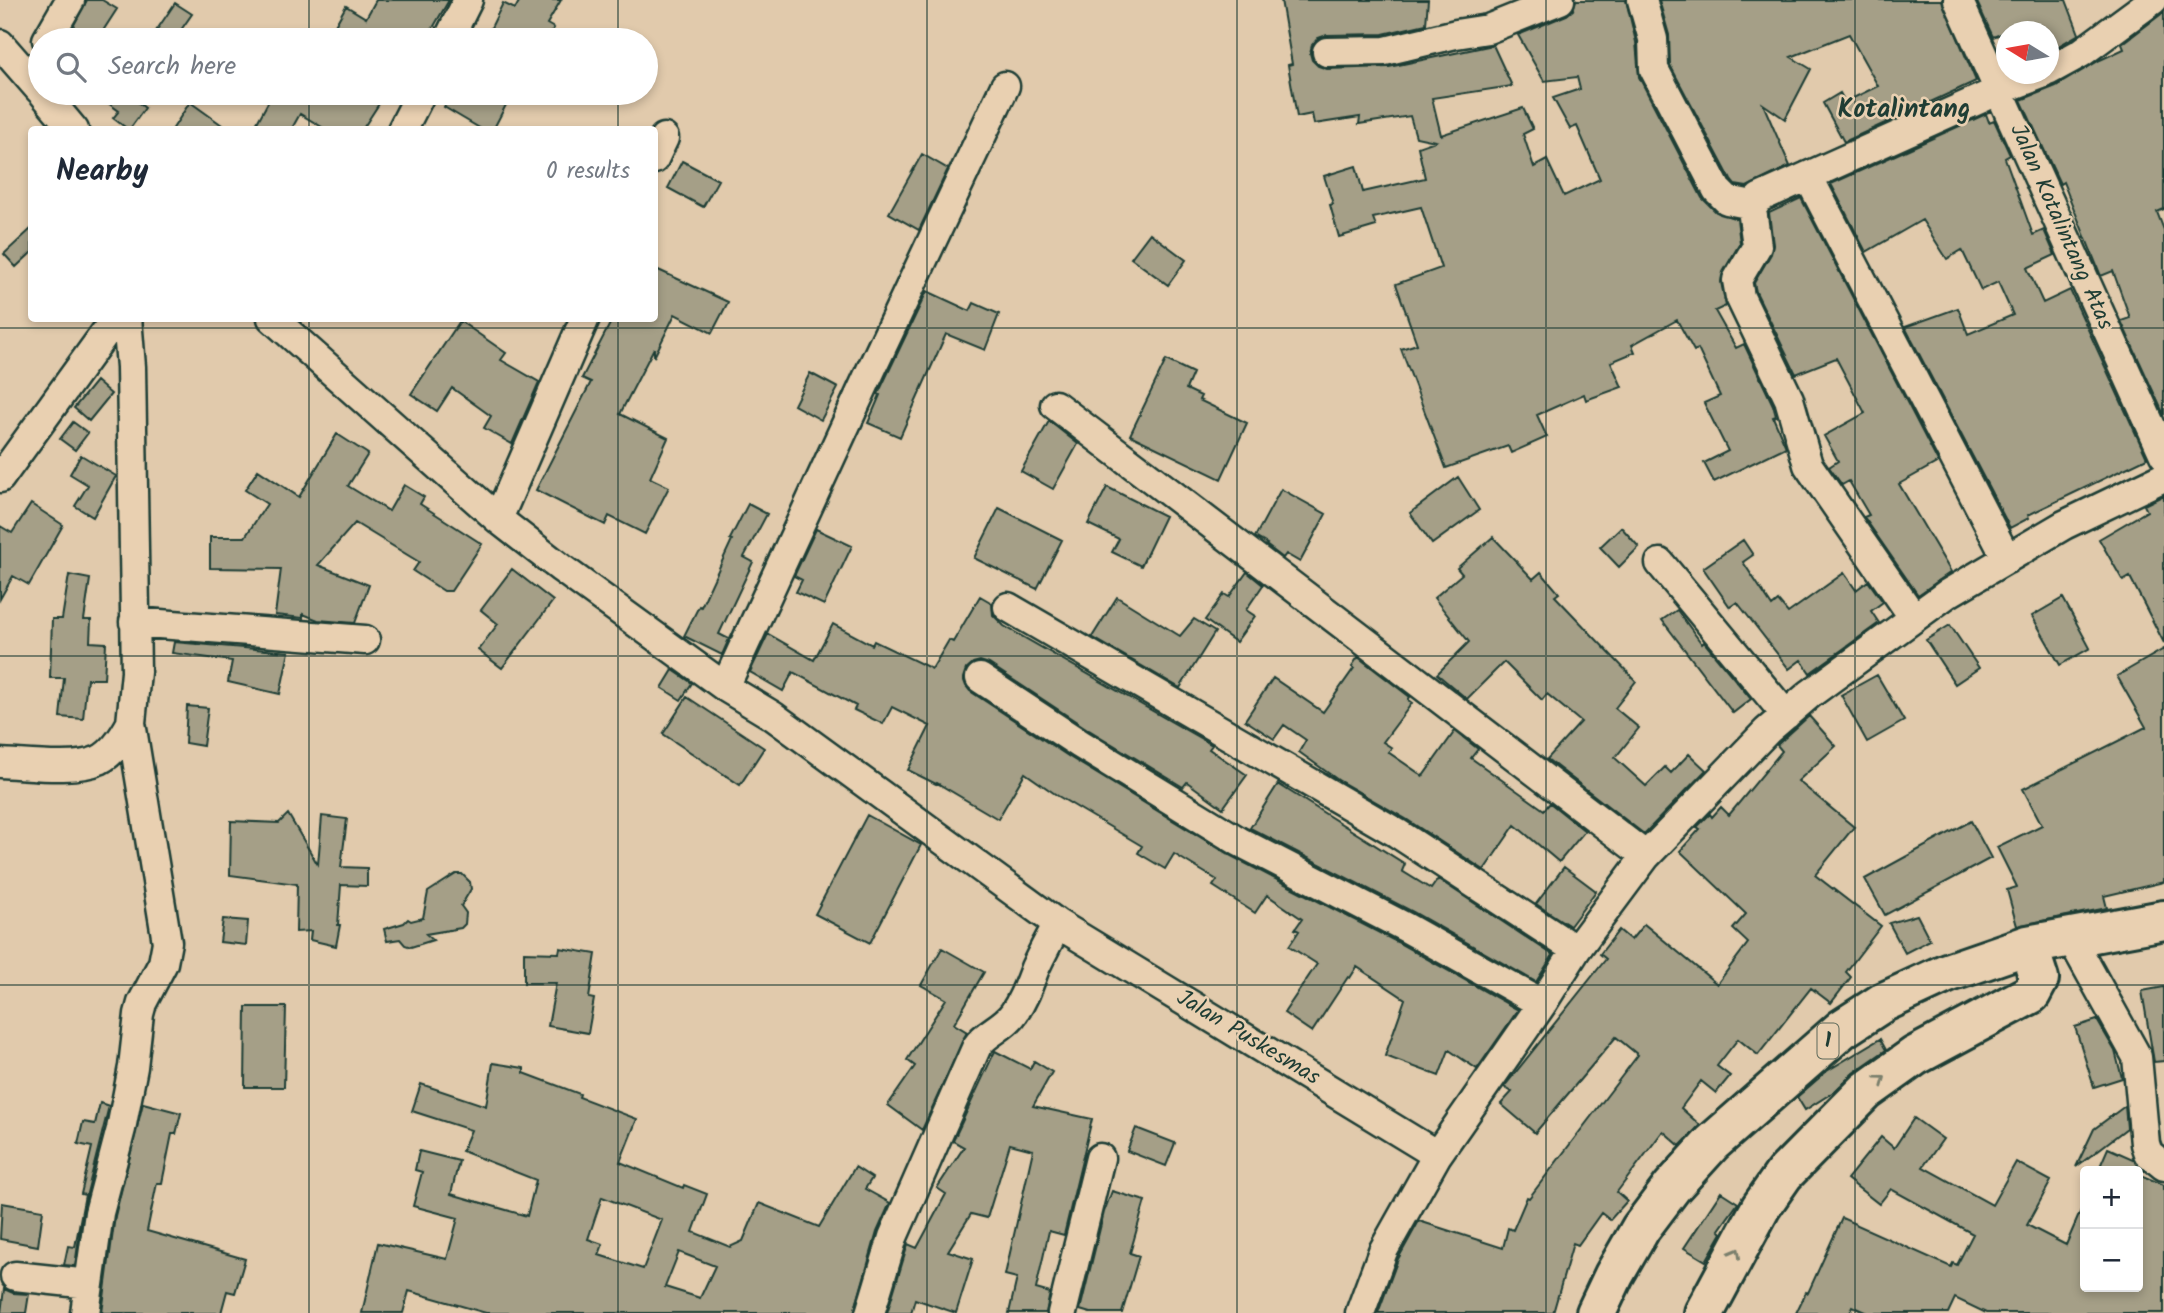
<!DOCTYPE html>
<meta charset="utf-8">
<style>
:root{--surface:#fff;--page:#f6f6f7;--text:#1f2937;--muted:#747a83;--line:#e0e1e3}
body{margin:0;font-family:Kalam,sans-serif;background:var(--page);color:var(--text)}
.controls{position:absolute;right:21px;bottom:21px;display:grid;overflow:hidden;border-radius:7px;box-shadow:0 4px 10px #0003}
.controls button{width:63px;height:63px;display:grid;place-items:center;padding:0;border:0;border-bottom:2px solid var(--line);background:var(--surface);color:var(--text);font:35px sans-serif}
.compass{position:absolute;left:1996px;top:21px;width:63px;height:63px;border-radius:50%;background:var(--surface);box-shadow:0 4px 10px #0003;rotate:281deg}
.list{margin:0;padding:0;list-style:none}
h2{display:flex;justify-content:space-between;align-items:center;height:91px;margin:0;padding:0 28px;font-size:30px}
h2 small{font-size:23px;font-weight:400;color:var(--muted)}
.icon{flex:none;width:38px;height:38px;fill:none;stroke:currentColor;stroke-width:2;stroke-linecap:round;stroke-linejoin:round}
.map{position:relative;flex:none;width:2164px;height:1313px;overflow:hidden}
.search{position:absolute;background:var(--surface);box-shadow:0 4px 10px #0003;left:28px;top:28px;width:630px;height:77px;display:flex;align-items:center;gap:18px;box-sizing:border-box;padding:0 24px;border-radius:38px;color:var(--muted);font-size:26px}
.panel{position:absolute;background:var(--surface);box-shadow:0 4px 10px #0003;left:28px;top:126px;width:630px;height:196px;border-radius:7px}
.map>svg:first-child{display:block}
.building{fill:#a59f87;stroke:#1f3d34;stroke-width:2;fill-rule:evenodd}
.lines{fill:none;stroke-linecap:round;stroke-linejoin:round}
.minor-casing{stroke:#1f3d34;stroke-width:33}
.highway-casing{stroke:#1f3d34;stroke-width:44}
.minor{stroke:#e9d0b1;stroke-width:28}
.highway{stroke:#e9d0b1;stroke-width:38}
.oneway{stroke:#7a7f6c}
.grid{fill:none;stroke:#1f3d34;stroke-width:2;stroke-opacity:0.55}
.labels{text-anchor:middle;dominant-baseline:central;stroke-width:5;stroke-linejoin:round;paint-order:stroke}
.shield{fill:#e9d0b1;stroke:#5c695a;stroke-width:2}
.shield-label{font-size:21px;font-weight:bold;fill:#1f3d34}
.street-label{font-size:23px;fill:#1f3d34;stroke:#e9d0b1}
.quarter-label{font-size:26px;font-weight:bold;fill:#1f3d34;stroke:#e9d0b1}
</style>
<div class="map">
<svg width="2164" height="1313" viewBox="0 0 2164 1313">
<rect width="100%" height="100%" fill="#e1caac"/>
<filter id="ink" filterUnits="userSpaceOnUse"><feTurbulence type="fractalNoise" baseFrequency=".0143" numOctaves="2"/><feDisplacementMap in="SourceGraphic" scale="14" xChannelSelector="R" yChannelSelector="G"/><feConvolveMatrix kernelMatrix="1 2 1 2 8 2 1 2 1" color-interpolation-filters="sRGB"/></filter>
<g filter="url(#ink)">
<path class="building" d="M87,0H102L117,9L97,40H66Z
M376,0H449L426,40H347L332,31L346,6L366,18Z
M520,0H561L547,24L554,28L547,40H485L503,3L515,9Z
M1281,0H1428L1426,24L1383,34L1327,35L1318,38L1312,45L1310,53L1312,60L1318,66L1327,69L1389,67L1493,45L1512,86L1432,98L1441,135L1523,108L1533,129L1523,134L1534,167L1547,160L1564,196L1600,179L1577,126L1570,129L1553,98L1580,89L1577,77L1544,81L1518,35L1567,15L1573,10L1576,0H1626L1636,42L1639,77L1702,198L1716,212L1737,219L1740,243L1723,272L1721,282L1726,306L1715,311L1736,348L1744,344L1773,405L1776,416L1773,417L1786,447L1714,482L1704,463L1728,451L1704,403L1720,396L1698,349L1694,351L1677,320L1632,345L1635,352L1611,362L1622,387L1586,400L1584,394L1537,415L1547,437L1511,453L1508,446L1446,468L1401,349L1417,344L1396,284L1441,268L1421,207L1373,218L1376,226L1339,237L1330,205L1333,204L1324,176L1356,166L1363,192L1425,178L1418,147L1435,141L1416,137L1410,116L1359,124L1360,117L1314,124L1312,114L1297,117L1288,65L1292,64Z
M1659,0H1942L1976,81L1844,142L1823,103L1840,93L1845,102L1878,86L1849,34L1791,57L1811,69L1785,119L1763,104L1790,166L1747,187L1735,185L1731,180L1670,65L1669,35Z
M1976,0H2066L2079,34L2048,52V32H2006L1993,37Z
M175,3L192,14L174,40H150Z
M2164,12V209L2157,212L2164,230V415L2121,321L2130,318L2113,271L2101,276L2063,182L2060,184L2021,100L2056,86L2100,60L2124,49L2122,44Z
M94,93H147L139,103L145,108L129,130L113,118L119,111Z
M273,93H386L362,130H327L300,114L291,130H253Z
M452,93H484L506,105L493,130H483L444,107Z
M190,102L229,130H172Z
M1986,114L1989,122L1994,120L2010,155L2005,158L2033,235L2044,230L2055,255L2027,268L2043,303L2070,290L2147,458L2028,515L2029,518L2010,528L1905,327L1958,308L1968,334L2013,315L1998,282L1981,290L1962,250L1947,259L1922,220L1866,252L1831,184Z
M922,154L948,169L919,230L889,213Z
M682,161L718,180L703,207L668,188Z
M1801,198L1938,462L1899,484L1951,572L1918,595L1864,517L1869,515L1849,481L1842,485L1829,467L1838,461L1824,436L1865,413L1836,358L1796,374L1756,292L1754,283L1771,254L1773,245L1769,213Z
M32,228V252L16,267L4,254Z
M1150,233L1186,260L1168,285L1131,258Z
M654,268L728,302L712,333L675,314L654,357V348L620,414L668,438L650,478L669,487L645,534L609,516L605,525L536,490L591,382L582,378L613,318H654Z
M927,291L970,311L974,303L999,314L985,350L946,334L900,437L868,423L880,395L878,394Z
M460,321L506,353L501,360L539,382L512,444L484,428L491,416L452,388L437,411L411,394Z
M1166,360L1193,373L1186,389L1201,396L1199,400L1247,423L1221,479L1130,435Z
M810,373L838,388L821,420L794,405Z
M96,381L111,394L89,421L74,408Z
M1049,421L1078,444L1053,489L1021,471Z
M73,422L88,433L75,450L60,439Z
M337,434L368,454L348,486L389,511L404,485L424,497L420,504L482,544L451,591H444L413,571L419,562L355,523L318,565L369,585L355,623L318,620L303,614V618L275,615L281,569L210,568V537H245L267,504L245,490L258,470L299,497Z
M81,455L116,476L93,517L75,506L88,485L70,474Z
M1458,477L1479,510L1432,544L1410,513Z
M1107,487L1165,516L1141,566L1112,552L1119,539L1088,524Z
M1281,489L1326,514L1300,562L1286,554L1283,558L1266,545L1267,544L1255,537Z
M2164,495V643L2130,577L2123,581L2099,539L2147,511L2144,505Z
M31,504L63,525L29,585L13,576L0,599V526L12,533Z
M748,504L767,514L744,557L753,562L719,634L729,639L722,655L684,636L699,606L701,607L732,540L730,539Z
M999,508L1062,540L1037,589L974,558Z
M1621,527L1639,547L1619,567L1600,547Z
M816,529L852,546L824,605L796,592L802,580L794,576Z
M1493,537L1533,579L1541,572L1559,593L1555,596L1636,681L1615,708L1639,728L1615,758L1646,786L1665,767L1671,773L1689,754L1706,770L1644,834L1547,759L1581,722L1547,694L1542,700L1504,662L1467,699L1437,674L1469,642L1434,598L1462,574L1457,568Z
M1743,540L1753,555L1743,562L1772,606L1778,601L1788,613L1844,573L1856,590L1868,581L1883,602L1871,611L1879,623L1810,673L1801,660L1789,669L1737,602L1730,607L1703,568Z
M512,569L553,601L502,668L478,650L498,624L481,610Z
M1247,572L1263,585L1246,610L1255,616L1236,642L1205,620L1224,594L1229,597Z
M69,575L90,579L84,620H91L90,642L106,643L104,679H87L83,719L60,717L64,678H50L52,619H62Z
M980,596L992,603L993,615L1004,626L1212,745L1209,749L1247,775L1223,808L1187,782L1183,787L1089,730L989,664L980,661L973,663L966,669L963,678L966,686L970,691L1071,758L1231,856L1397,942L1518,1010L1477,1069L1449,1050L1439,1076L1385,1056L1405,999L1357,967L1350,978L1348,977L1312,1032L1284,1013L1317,964L1289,946L1299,931L1295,929L1302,919L1267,895L1255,913L1213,886L1217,880L1174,854L1165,869L1138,853L1142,846L1058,796L1025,773L998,819L937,783L936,784L908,770L930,726L892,707L883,724L854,710L856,706L793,672L783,691L750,672L768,634L814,660L833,624L872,645L874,641L932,669L949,640L953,642Z
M1117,597L1180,636L1194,619L1215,632L1180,688L1092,637Z
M2063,598L2090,648L2060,665L2032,616Z
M1677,610L1702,644L1704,642L1751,699L1733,713L1662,620Z
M1950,625L1979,668L1955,684L1926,640Z
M174,642L289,652L280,694L228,682L232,661L172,653Z
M2164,649V882L2104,896L2107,908L2017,926L2007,890L2017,887L1997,847L2042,825L2023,789L2146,727L2117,676Z
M1358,657L1410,697L1408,700L1412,703L1383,742L1392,748L1388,752L1423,776L1455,731L1478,749L1471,758L1544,810L1550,803L1585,831L1559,862L1515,825L1484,870L1406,819L1338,780L1299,752L1306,740L1284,725L1274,739L1245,720L1273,678L1323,712L1354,668L1352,666Z
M673,670L692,683L681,700L662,688Z
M1877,675L1904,721L1867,742L1841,695Z
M687,697L764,748L740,785L663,734Z
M187,706L208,708L203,746L185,743Z
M1809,716L1836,746L1798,781L1854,827L1815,875L1881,926L1846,972L1851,977L1831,1003L1811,988L1758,1055L1738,1039L1717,1066L1730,1076L1716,1093L1701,1081L1681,1108L1700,1125L1680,1146L1663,1131L1617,1192L1627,1201L1610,1220L1601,1213L1578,1245L1573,1243L1553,1313H1378L1398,1259L1419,1221L1503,1248L1508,1228L1513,1230L1527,1197L1529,1198L1638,1055L1616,1037L1535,1133L1501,1104L1512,1092L1504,1087L1606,959L1600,954L1619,930L1631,940L1644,924L1717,984L1748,943L1733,929L1746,914L1680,851L1700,829L1697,827L1710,814L1712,817L1721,807L1729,815L1782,751L1777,745Z
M1278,784L1405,864L1402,871L1431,889L1438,879L1553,955L1536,982L1413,912L1250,828Z
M288,814L318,865L322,816L347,819L341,867L367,868V886L341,885L338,925H340L336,946L310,940L311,931L296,932L297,884L230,875L231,821L279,823Z
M867,815L921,845L870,943L815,914Z
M1971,821L1991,858L1885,915L1865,879Z
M1564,867L1596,891L1570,926L1536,904Z
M456,874H462L470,882L471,889L461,906L466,913L465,924L461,928L426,934L433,940L411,947L405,945L400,939L387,941L384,929L404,923L408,919L411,921L423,918L428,892Z
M1917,915L1930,940L1905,953L1889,923Z
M223,919L248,921L246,945L220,942Z
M560,948L596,954L589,998L594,999L588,1033L548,1026L556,983H524V952L559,953Z
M942,948L984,972L954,1024L967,1032L922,1130L888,1105L915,1066L907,1060L946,999L921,985Z
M2164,987V1061L2154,1062L2142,991Z
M246,1007H286L284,1087H245Z
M2097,1020L2115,1051L2122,1078L2094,1087L2075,1027Z
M1880,1039L1886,1050L1853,1073L1835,1091L1805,1110L1797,1097L1827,1071Z
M995,1051L1030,1069L1034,1061L1052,1072L1033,1106L1092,1119L1064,1235L1049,1231L1036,1289L1050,1293L1046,1313H1009L1017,1278L1005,1275L1033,1150L1010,1144L987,1218L971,1214L948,1251L973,1259L956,1313L915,1299L911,1313H887L908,1244L917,1248L946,1194L937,1188L964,1147L953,1141Z
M493,1063L524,1068V1073L580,1094L579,1097L637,1119L620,1162L683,1188L684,1185L707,1194L693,1232L730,1247L743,1241L759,1203L819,1227L855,1167L872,1178L865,1189L890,1203L877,1232L854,1313H486L409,1291L403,1313H362L378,1243L447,1259L458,1218L413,1206L422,1172L415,1170L419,1151L459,1161L451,1194L527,1216L536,1180L462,1151L471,1130L412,1111L421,1084L486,1106ZM602,1197L662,1220L643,1269L599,1255L603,1244L588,1239ZM679,1252L715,1266L700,1298L665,1287Z
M100,1103L109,1106L83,1209L75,1266L64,1265L68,1246L75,1247L85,1195L81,1194L92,1147L78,1144L83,1122L95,1124Z
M143,1103L181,1113L176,1134H172L162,1183H157L147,1231L245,1259L235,1293L227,1291L221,1313H102L115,1216Z
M2125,1106L2127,1128L2076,1167L2094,1129Z
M1914,1118L1943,1139L1923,1167L1992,1205L2016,1162L2051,1181L2027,1225L2066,1245L2085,1201V1287H2138V1174L2164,1185V1313H1986L1955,1298L1948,1313H1868L1853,1306L1850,1313H1796L1806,1292L1808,1293L1842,1218L1951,1267L1953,1263L1957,1265L1973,1234L1891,1189L1879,1204L1847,1179L1881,1137L1894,1148Z
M1136,1128L1175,1143L1166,1166L1127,1151Z
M2108,1148L2133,1159L2144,1171H2098Z
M1112,1191L1145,1201L1130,1253L1139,1256L1122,1313H1090L1080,1310L1104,1212Z
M1721,1192L1738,1203L1719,1230L1722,1233L1706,1261L1684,1248Z
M2,1203L43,1210L38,1246L0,1239Z
M4,1289L13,1293L29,1294L26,1313H1Z"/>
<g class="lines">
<defs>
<path id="minor" d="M1642,0L1653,39L1654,69L1717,190L1727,200L1753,205
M1958,0L2164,455
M47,40L70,0
M448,40L468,0
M0,44L40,90
M1327,52L1385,51L1456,34L1488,29L1560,0
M2048,71L2081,53L2153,0
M43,93L74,130
M402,130L421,93
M654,159L664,138
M1808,176L2007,559
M272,318L498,519L561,568L725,687L773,716L1058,924L1437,1155
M1055,405L1646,856
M0,478L116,318
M498,519L585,318
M1660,563L1786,715
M1008,607L1397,833L1576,950
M1914,618L1808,465L1789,399L1740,297L1737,280L1757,246L1752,209L1759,198L2000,90L2042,74
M134,622L365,640
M980,678L1080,744L1240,842L1405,927L1542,1004
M725,687L871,370L1005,86
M0,763C27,764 74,771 99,760C114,753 124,736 131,723
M2071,938L2137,1057L2145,1144L2148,1153L2164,1166
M15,1276L89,1284
M85,1313L99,1213L121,1129L133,1067L139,1014L142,1003L163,963L167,942L131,723L136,672L131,367L127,318
M870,1313L893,1237L977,1046C986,1032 1004,1028 1014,1013C1024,999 1029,984 1035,968C1042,953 1050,938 1058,924
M1062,1313L1100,1158
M1360,1313L1383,1251L1437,1155L1542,1004L1576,950L1646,856L1767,731L1810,694L1914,618L1947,594L2064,525L2164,477"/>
<path id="highway" d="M1596,1313L1614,1275L1641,1228L1672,1187L1712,1143L1842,1029L1882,1003L1947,973L2028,945L2164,920
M1704,1313L1761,1207L1784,1174L1866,1091L1915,1056L2031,994L2039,979L2028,945"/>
</defs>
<use href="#minor" class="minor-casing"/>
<use href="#highway" class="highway-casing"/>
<use href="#minor" class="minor"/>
<use href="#highway" class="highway"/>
</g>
<defs><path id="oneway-chevron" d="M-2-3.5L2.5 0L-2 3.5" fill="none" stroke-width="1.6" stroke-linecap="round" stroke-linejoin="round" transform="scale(1.75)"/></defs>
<g class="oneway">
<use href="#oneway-chevron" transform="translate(1881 1080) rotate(-36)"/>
<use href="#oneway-chevron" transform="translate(1736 1253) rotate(-61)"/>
</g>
</g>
<path class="grid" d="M309,0V40M618,0V40M927,0V1313M1237,0V1313M1546,0V1313M1855,0V1313M309,93V130M618,93V130M309,318V1313M618,318V1313M0,328H2164M0,656H2164M0,985H2164"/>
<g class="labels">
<rect class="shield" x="1817.5" y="1023.5" width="21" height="35" rx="5"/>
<g class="shield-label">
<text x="1828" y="1041">1</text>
</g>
<g class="street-label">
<text transform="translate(2061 227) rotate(66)">Jalan Kotalintang Atas</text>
<text transform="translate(1248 1038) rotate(31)">Jalan Puskesmas</text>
</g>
<g class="quarter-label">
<text x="1904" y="110">Kotalintang</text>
</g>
</g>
</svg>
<div class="controls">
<button>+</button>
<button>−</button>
</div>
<svg class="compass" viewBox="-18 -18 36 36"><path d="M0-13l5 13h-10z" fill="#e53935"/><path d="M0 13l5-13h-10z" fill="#747a83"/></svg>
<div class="search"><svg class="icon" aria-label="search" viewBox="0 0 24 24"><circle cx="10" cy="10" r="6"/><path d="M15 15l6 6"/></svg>Search here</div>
<section class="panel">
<h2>Nearby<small>0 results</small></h2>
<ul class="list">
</ul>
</section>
</div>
